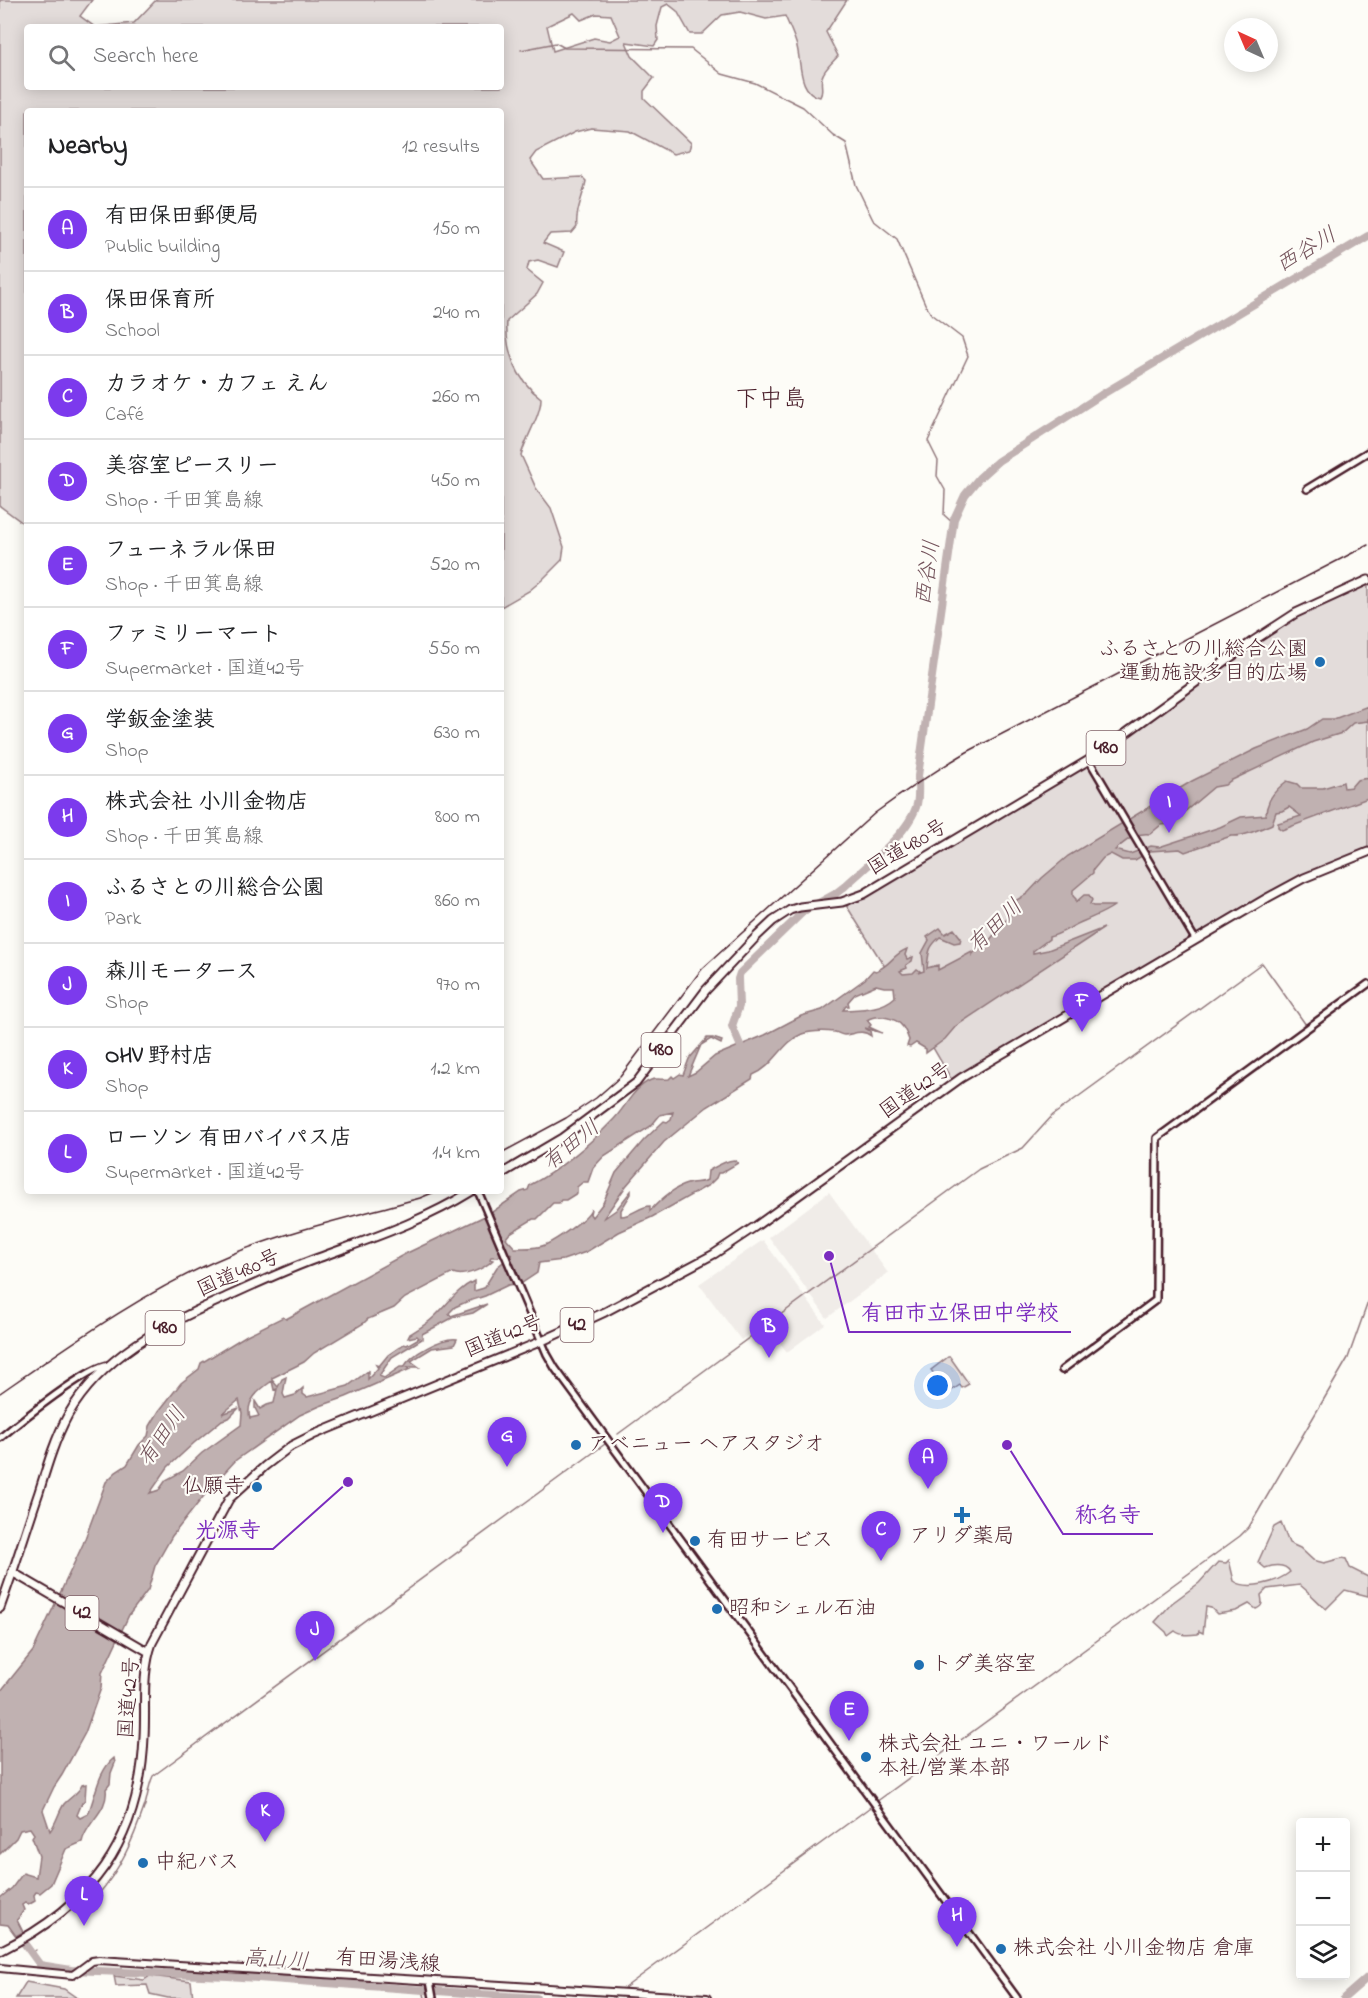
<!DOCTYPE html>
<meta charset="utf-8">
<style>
:root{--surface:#fff;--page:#f2f2f2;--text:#202124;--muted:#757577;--line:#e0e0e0;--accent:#7c3aed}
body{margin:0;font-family:"Indie Flower","Klee One",sans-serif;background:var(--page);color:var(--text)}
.controls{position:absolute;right:18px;bottom:18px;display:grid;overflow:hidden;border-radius:6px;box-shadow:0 3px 15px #0003}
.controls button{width:54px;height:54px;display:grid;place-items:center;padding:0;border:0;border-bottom:2px solid var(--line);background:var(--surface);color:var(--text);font:30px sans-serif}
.compass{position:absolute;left:1224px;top:18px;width:54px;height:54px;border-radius:50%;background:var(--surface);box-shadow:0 3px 15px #0003;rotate:316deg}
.you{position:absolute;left:938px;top:1386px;width:21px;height:21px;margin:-15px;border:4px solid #fff;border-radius:50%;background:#1a73e8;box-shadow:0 0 0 9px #1a73e833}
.badge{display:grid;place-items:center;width:39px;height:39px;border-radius:50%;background:var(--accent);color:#fff;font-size:20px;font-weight:700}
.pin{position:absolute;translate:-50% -50px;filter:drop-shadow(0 2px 3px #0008)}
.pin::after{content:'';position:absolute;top:32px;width:21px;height:18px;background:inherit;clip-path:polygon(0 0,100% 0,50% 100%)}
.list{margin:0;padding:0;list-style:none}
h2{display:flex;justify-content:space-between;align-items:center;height:78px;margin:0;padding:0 24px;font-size:26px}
h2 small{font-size:20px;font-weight:400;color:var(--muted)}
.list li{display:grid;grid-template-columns:39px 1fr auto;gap:18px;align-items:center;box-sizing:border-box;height:84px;padding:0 24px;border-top:2px solid var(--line)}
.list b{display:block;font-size:22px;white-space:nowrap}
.list p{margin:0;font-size:20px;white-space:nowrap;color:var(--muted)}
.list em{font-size:20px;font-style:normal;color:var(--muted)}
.icon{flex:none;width:33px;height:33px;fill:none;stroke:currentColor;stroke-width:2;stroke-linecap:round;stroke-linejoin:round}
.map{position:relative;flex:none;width:1368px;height:1998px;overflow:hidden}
.search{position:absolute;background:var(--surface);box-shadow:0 3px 15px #0003;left:24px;top:24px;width:480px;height:66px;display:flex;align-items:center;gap:15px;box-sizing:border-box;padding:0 21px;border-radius:6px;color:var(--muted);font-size:22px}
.panel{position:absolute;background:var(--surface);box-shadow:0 3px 15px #0003;left:24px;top:108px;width:480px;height:1086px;border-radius:6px}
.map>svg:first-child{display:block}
.built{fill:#f0ece8}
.green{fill:#e3dcda;stroke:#967e82;stroke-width:1.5;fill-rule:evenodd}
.water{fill:#c0b1b1;stroke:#91777b;stroke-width:1.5;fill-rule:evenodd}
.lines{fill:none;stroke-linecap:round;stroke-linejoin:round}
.stream{stroke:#91777b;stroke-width:1.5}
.river{stroke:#c0b1b1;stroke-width:8}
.tertiary-casing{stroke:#4a1f2b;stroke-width:10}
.secondary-casing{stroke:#4a1f2b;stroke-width:10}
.primary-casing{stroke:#4a1f2b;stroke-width:10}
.trunk-casing{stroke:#4a1f2b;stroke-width:11}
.tertiary{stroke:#fdfcf7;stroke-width:5}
.secondary{stroke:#fdfcf7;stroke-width:5}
.primary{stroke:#fdfcf7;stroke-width:6}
.trunk{stroke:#fdfcf7;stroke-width:7}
.rail{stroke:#4a1f2b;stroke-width:1.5}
.poi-dot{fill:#1f6fb2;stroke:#fdfcf7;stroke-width:2}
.labels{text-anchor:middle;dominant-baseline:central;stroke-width:4.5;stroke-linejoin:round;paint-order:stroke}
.shield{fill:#fdfcf7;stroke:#806168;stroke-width:1.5}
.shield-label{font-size:20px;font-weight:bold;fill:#4a1f2b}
.poi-label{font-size:21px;fill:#4a1f2b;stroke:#fdfcf7;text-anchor:start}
.street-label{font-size:21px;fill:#4a1f2b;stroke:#fdfcf7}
.water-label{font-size:22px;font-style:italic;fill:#73525a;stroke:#fdfcf7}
.quarter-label{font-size:24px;fill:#4a1f2b;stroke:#fdfcf7}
.leader{fill:none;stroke:#7b2cbf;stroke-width:2}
.callout-dot{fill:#7b2cbf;stroke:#fdfcf7;stroke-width:2}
.callout-label{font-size:22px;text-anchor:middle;font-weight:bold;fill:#7b2cbf;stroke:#fdfcf7;stroke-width:4.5;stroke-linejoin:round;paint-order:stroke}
</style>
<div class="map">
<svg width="1368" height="1998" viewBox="0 0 1368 1998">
<rect width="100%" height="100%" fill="#fdfcf7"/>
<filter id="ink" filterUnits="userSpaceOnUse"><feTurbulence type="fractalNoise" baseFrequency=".0167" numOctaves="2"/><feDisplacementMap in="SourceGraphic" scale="12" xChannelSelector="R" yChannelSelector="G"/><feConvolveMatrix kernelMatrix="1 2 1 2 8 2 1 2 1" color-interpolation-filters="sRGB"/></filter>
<g filter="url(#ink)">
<path class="built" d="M829,1192L888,1273L827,1318L769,1237Z
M763,1240L825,1324L787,1352L774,1335L757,1347L748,1335L741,1340L699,1284Z"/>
<path class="green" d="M0,0H92L80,16L95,27L134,23L156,0H847L826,32L838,56C833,62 824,69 822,77C820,85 824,90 820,97C797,93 802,60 796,43C793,34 789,25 785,16L766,19L740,12L722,15L702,34H690L677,11L668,4L662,7L657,26L658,40L654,46L626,42L632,56L654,78L644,91V98L691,143L689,150L673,154L630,131L591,128L575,132L536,152L530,160L543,179L582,177L586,181C583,197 575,212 577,227L572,233L550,234L543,243L564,252L558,267L538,260L529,262L527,270L543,283L537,294L507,321C505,350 516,380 541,398C541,415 526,437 521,455L536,488L551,508L564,547L562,560L542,580L529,591L501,607V111H27V526L0,506ZM574,13L581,20L596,14L611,15L620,36L610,41L594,38L553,51L547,26ZM27,27H501V87H27Z
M1368,583V850L1321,869L953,1082L897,986L846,905L870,894L1100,756L1237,655L1299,614Z
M948,1357H950L969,1384L962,1388L960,1385L948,1393L931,1370Z
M1281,1523L1289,1543L1300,1548L1313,1560L1324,1563L1342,1558L1346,1559L1350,1568L1368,1577V1596L1345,1590L1326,1609C1317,1601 1310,1593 1300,1585L1267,1589L1261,1595C1262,1602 1264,1606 1256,1609L1249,1604L1236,1611L1217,1614L1211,1608L1206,1607L1203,1633L1199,1631L1198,1634C1190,1635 1181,1636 1175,1631L1168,1636L1166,1632L1155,1622L1172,1603L1199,1583L1218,1562L1226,1563L1229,1560L1234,1581C1248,1591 1278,1582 1290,1572C1285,1563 1274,1565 1265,1568L1258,1562L1274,1527Z
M114,1976L144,1980L150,1976L191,1981L193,1998H168L150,1994L147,1985L116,1986Z
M26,1982L64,1989L77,1998H16Z"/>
<path class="water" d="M1368,706V721L1353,723L1342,733L1313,742L1230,781L1225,785L1214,787L1170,824L1161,825L1150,834C1135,832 1126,841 1115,850L1130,854L1151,846L1159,847L1220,827L1241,817L1266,815C1266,801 1276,789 1287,781L1297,784L1301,788H1323L1343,782L1344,788L1351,787L1357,780L1368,778V798L1282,830L1278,827V823L1301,816L1289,807L1282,811L1276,812L1272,824C1260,829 1244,837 1231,836L1185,852L1180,849L1150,851L1135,860H1122L1111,854L1103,858L1093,870V873L1073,890V896L1076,899V902L1084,895H1089L1092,900L1090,904L1093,906H1114C1104,913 1095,916 1084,921C1071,926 1062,934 1049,937V939L1033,951V953L1048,950L1104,928L956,1026L945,1039L926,1053V1049L916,1043L910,1047L907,1046L909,1040C908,1037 905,1030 903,1027C896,1017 877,1014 867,1020L871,1025L869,1027L882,1033L865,1028L870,1031L871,1036C862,1029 854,1034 844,1035C841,1035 839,1033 835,1032C826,1031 811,1031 802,1034C782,1042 774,1067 753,1075L752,1079L707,1107L664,1142L626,1186L603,1219L616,1210L631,1191V1194L621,1210V1216C632,1216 640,1206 650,1206V1211C660,1200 673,1188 687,1184C694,1181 700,1184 707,1180L708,1171C717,1166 724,1161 734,1160L738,1163L721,1173H718L716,1178L709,1185L652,1217L619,1232L586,1252L563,1260L539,1263L537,1273L522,1283L508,1285L485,1296L466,1302L455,1307L449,1313L451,1316L487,1304L473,1313L454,1317L422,1334V1339L392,1357L379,1376L384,1378L400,1367H404C411,1354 442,1337 457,1339L454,1345L432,1348L411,1361L419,1367H407L410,1369L346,1397L320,1406L300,1415L236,1460L211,1487L172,1536L155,1566L148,1590L129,1615L102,1673L101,1688L85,1733L62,1775L54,1787L43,1810L50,1831C57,1822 58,1813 64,1804C70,1797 78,1794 82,1785L86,1784L85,1800L82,1803L77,1815L80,1818L88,1814C96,1795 98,1771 114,1758L115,1763L111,1773L110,1784L106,1789C109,1811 86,1822 82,1842L66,1849L51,1884L40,1893L36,1892L34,1895L35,1901L28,1905L25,1903L22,1905L24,1910L17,1920L23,1932L16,1936L8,1925L0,1924V1898L12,1888L23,1873L36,1877L39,1856L32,1837L34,1834L30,1828L20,1830L16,1838L0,1854V1692L33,1651L83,1544L106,1482L116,1472L127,1465L139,1445L148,1436L150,1426L159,1411L181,1383L199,1369L201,1363L247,1335L283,1317L286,1319L405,1254L489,1214L521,1192L528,1190L530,1185C558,1171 591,1143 613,1120C625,1108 634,1087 651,1080C656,1078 663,1080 669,1079L672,1076L674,1078L680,1074L683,1075L689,1059L707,1038H713L722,1041L721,1044L711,1039L701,1045L688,1076L696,1072L715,1056L765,1035L801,1016L822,1010L865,979L873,970L876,971C891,965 893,954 907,949L905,955L907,959L913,957L912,961L906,965L907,968L900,971L903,974L913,973L917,969L920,971L918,973L924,971L922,953L929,940L927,937L940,928L945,934L954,929L961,938L960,942L954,943L940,937C928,948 929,951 927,968L938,965V970L972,952V955L978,948L984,947L1012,913L1015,901L1027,894L1042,878L1068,856L1192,781L1256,749L1307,729L1322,719H1334ZM876,985L884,987H894L895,997C881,1010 861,1009 843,1010L846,1006H849L848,1002L855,994ZM673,1112L671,1119L667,1122L664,1121L644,1140L616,1173L603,1203L592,1217L590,1214L591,1209C587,1219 556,1240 545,1245C536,1249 525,1248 515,1248L506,1238L510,1233L533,1219H537L553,1203H559L561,1200H566L577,1193V1187L583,1182H588L593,1168L604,1156L651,1126L660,1115ZM505,1252L512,1255L497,1267L484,1288L474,1291V1281C457,1289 447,1305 434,1317C427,1324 418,1329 410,1334L408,1338L417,1336L419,1338L407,1345L404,1344L388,1355L379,1366L376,1365L378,1368L368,1379V1371L348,1386L307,1397L303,1394V1388L295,1395L285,1398L283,1394L286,1377L282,1379L278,1387L272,1380V1378L304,1362L314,1353L364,1323L368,1319L394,1308L405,1298L453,1273C465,1278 485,1268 493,1260L490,1259L491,1257H498ZM272,1381L274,1390L277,1389L274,1403L267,1405L260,1409L255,1401V1408L259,1416L250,1418C245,1401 259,1390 272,1381ZM239,1400L242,1413L241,1425L202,1453L183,1471L166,1480L159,1490L150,1493L168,1467L194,1443L222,1420L229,1418L239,1408L222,1414Z"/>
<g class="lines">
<path class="stream" d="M521,50L556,43L565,48L691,49L722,74L755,83L803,107L833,135L846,143L856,185L873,220L897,239L926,306L932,315L962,338L968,356L928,441L938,461L937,476L945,490L944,515L954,524
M1309,1029L1310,1031L1368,988
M618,1434L979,1169L1023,1148L1053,1115L1262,963L1306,1025
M876,1802L1240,1536L1249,1527L1348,1358L1368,1302
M97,1896C120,1870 133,1840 144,1808C148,1798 148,1786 153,1776L605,1444
M30,1954L36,1950
M623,1989L873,1805
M423,1990L425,1998
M613,1998L614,1997"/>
<path class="river" d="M744,1054L732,1026L739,1006L738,979L740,973L804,911L835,894L844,887C866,866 909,834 917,804C919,796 918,785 918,776L954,519L965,495L979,478L998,461L1101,395L1368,236
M24,1943L40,1965L71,1970L228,1976L536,1998
M1344,1998L1368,1977"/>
<defs>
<path id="tertiary" d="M1307,489L1368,452
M1089,760L1195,939
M1062,1370L1156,1300L1157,1138L1368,984
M0,1438C18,1423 91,1364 110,1365
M430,1981L433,1998"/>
<path id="secondary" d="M478,1191L547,1354L555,1368L1017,1998"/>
<path id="primary" d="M0,1968L73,1975L92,1961L99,1960L707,1998"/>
<path id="trunk" d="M501,1174L562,1138L636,1083L706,990L756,937L773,921L790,910L800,907L842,902L864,894L1089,760L1253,641L1296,613L1368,580
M12,1572L149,1652
M0,1608C14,1570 26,1530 39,1492C47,1466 55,1439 68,1415C101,1357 163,1325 222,1299C253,1285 285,1270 318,1258C372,1238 422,1222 472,1191
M0,1951C92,1905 140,1842 144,1737C146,1705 141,1674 152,1643L229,1499L265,1466L291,1446L313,1435L542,1341L605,1312L714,1254L756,1226L961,1078L1267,898L1304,878L1368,852"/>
</defs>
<use href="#tertiary" class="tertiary-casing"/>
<use href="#secondary" class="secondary-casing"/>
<use href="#primary" class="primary-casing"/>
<use href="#trunk" class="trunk-casing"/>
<use href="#tertiary" class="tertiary"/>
<use href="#secondary" class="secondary"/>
<use href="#primary" class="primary"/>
<use href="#trunk" class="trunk"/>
<path class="rail" d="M501,1153L566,1118L596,1098L620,1077L702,969L875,813C905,791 935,771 967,752L1368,545
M0,1393C72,1343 146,1290 227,1256C290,1230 356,1216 420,1198L437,1191"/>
</g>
</g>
<g class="poi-dot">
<circle cx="1320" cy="662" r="6"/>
<circle cx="576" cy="1445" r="6"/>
<circle cx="257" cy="1487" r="6"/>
<path d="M959 1506h6v6h6v6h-6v6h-6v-6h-6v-6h6z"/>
<circle cx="695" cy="1541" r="6"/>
<circle cx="717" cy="1609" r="6"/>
<circle cx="919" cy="1665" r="6"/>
<circle cx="866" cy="1757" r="6"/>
<circle cx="143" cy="1863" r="6"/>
<circle cx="1001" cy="1949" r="6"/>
</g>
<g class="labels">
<g class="shield">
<rect x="1086.5" y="731" width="39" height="34" rx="4.5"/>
<rect x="641.5" y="1033" width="39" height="34" rx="4.5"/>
<rect x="560.5" y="1308" width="33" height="34" rx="4.5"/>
<rect x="145.5" y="1311" width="39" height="34" rx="4.5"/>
<rect x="65.5" y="1596" width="33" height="34" rx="4.5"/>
</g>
<g class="shield-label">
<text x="1106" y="748">480</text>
<text x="661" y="1050">480</text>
<text x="577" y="1325">42</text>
<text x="165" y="1328">480</text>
<text x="82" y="1613">42</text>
</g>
<g class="poi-label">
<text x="1308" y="650" text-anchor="end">ふるさとの川総合公園<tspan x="1308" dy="24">運動施設多目的広場</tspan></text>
<text x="588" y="1445">アベニュー ヘアスタジオ</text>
<text x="245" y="1487" text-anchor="end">仏願寺</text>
<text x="962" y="1537" text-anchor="middle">アリダ薬局</text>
<text x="707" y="1541">有田サービス</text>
<text x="729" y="1609">昭和シェル石油</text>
<text x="931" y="1665">トダ美容室</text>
<text x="878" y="1745">株式会社 ユニ・ワールド<tspan x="878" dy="24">本社/営業本部</tspan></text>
<text x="155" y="1863">中紀バス</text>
<text x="1013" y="1949">株式会社 小川金物店 倉庫</text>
</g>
<g class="street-label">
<text transform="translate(908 848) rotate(-31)">国道480号</text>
<text transform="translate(916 1091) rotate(-35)">国道42号</text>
<text transform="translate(239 1274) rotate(-24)">国道480号</text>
<text transform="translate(504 1337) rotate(-22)">国道42号</text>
<text transform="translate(130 1698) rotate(-86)">国道42号</text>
<text transform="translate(388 1962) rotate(4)">有田湯浅線</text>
</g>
<g class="water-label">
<text transform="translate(1307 251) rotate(-31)">西谷川</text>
<text transform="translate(929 573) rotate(-82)">西谷川</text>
<text transform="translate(996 927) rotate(-44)">有田川</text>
<text transform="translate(572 1146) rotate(-39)">有田川</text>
<text transform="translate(163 1437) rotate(-55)">有田川</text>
<text transform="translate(276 1961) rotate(4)">高山川</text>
</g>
<g class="quarter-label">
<text x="771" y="400">下中島</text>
</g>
</g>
<path class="leader" d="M829 1256L849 1332H1071M1007 1445L1063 1534H1153M348 1482L273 1549H183"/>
<g class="callout-dot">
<circle cx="829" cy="1256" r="6"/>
<circle cx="1007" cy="1445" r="6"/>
<circle cx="348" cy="1482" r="6"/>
</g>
<g class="callout-label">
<text x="960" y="1320">有田市立保田中学校</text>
<text x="1108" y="1522">称名寺</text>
<text x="228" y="1537">光源寺</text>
</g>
</svg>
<div class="controls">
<button>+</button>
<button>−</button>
<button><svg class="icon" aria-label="layers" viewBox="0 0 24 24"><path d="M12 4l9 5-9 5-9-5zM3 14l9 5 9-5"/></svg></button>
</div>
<svg class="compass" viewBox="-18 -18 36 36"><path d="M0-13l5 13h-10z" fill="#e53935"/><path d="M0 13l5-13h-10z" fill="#757577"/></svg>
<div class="you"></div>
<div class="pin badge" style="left:928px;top:1489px">A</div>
<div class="pin badge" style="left:769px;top:1358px">B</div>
<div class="pin badge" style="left:881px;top:1561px">C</div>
<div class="pin badge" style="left:663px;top:1533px">D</div>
<div class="pin badge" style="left:849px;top:1741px">E</div>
<div class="pin badge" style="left:1082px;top:1032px">F</div>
<div class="pin badge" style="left:507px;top:1467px">G</div>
<div class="pin badge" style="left:957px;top:1947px">H</div>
<div class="pin badge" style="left:1169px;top:833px">I</div>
<div class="pin badge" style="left:315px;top:1661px">J</div>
<div class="pin badge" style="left:265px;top:1842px">K</div>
<div class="pin badge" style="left:84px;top:1926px">L</div>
<div class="search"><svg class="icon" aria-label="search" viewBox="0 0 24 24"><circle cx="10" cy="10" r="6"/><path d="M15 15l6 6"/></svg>Search here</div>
<section class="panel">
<h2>Nearby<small>12 results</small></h2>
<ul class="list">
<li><span class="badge">A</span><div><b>有田保田郵便局</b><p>Public building</p></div><em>150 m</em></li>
<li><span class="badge">B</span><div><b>保田保育所</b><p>School</p></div><em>240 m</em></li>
<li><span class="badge">C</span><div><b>カラオケ・カフェ えん</b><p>Café</p></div><em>260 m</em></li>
<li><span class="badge">D</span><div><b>美容室ピースリー</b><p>Shop · 千田箕島線</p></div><em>450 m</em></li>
<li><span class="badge">E</span><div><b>フューネラル保田</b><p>Shop · 千田箕島線</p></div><em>520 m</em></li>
<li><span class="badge">F</span><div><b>ファミリーマート</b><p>Supermarket · 国道42号</p></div><em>550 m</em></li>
<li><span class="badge">G</span><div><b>学鈑金塗装</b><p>Shop</p></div><em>630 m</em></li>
<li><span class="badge">H</span><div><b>株式会社 小川金物店</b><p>Shop · 千田箕島線</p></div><em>800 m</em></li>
<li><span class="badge">I</span><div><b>ふるさとの川総合公園</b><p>Park</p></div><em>860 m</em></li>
<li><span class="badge">J</span><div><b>森川モータース</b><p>Shop</p></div><em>970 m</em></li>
<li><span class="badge">K</span><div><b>OHV 野村店</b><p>Shop</p></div><em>1.2 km</em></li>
<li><span class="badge">L</span><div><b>ローソン 有田バイパス店</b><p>Supermarket · 国道42号</p></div><em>1.4 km</em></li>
</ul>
</section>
</div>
